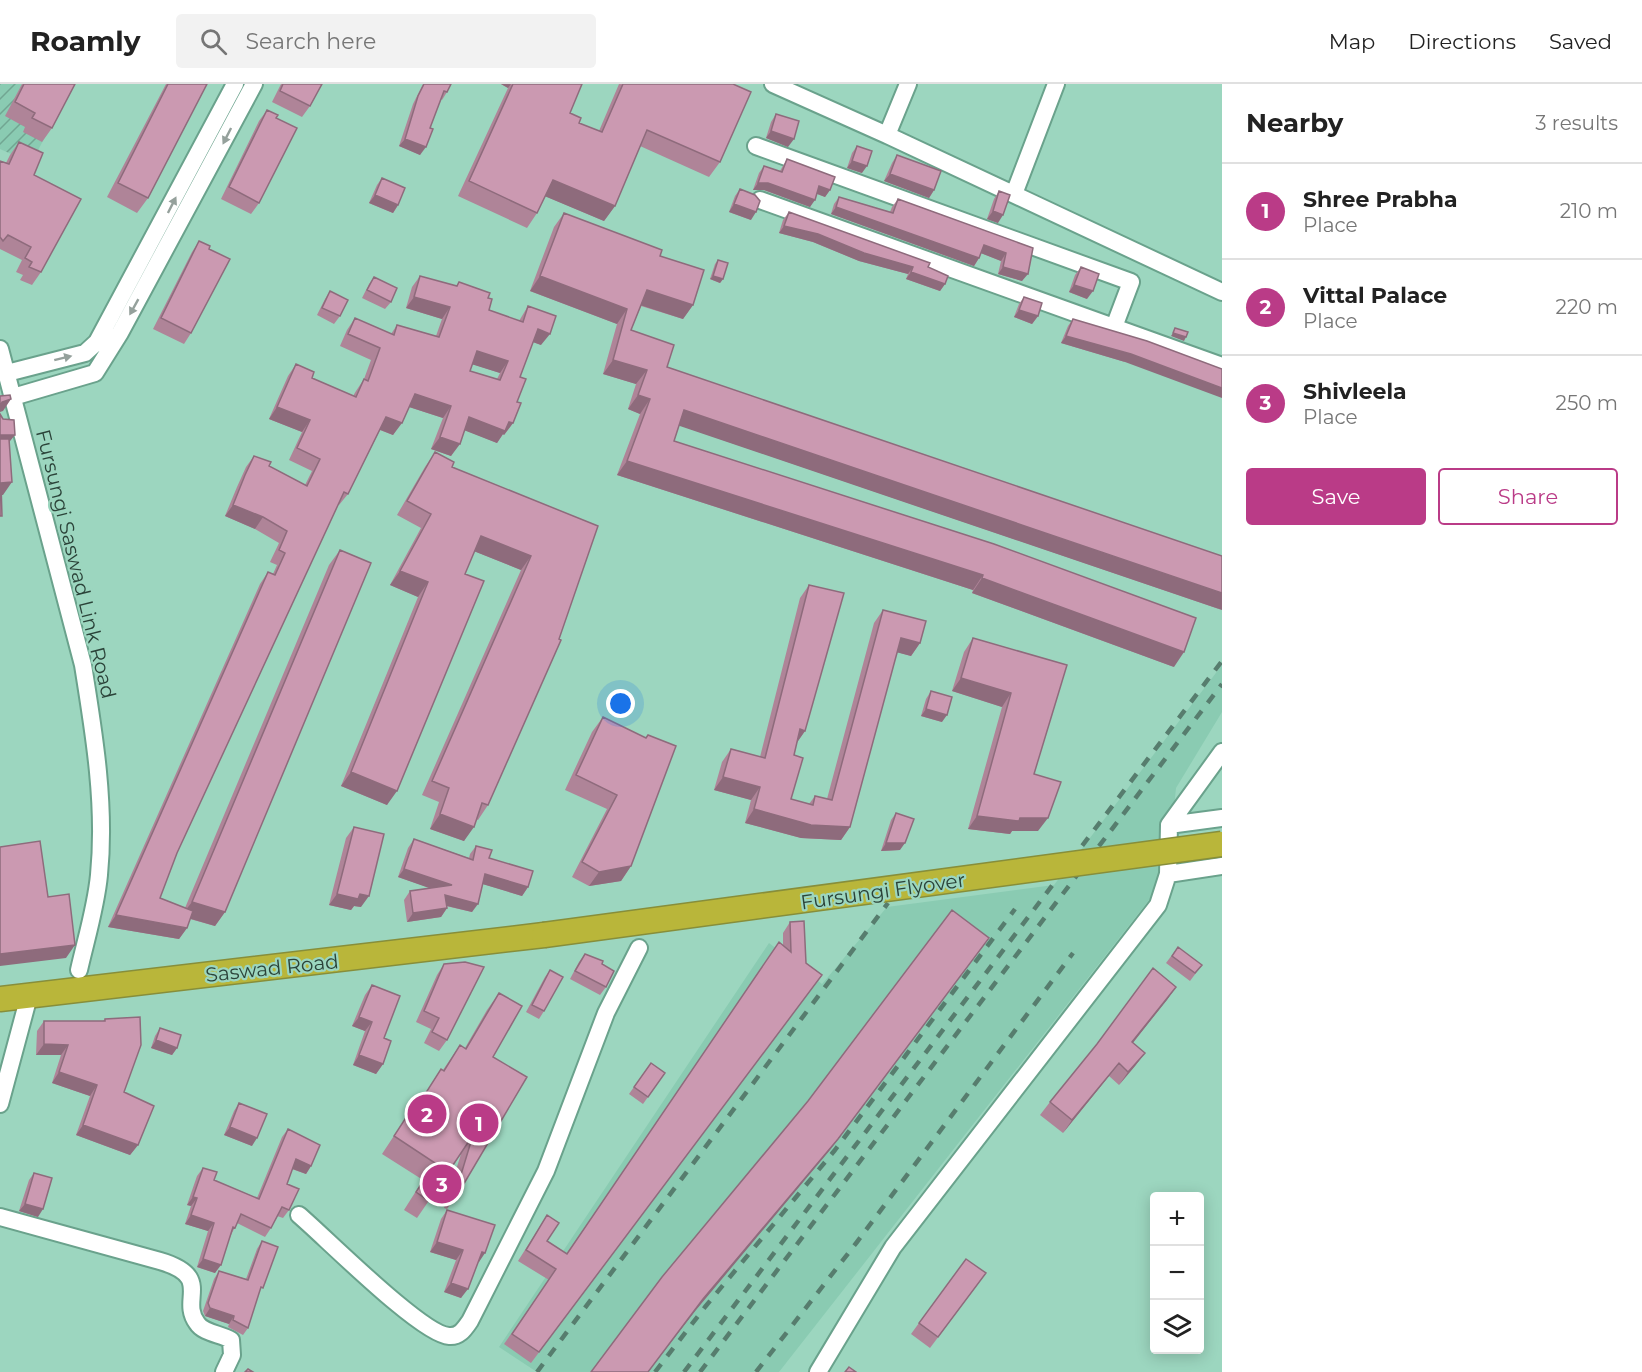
<!DOCTYPE html>
<meta charset="utf-8">
<style>
:root{--surface:#fff;--page:#f2f2f2;--text:#222;--muted:#767676;--line:#e0e0e0;--accent:#ba3b87}
body{margin:0;font-family:Montserrat,sans-serif;background:var(--page);color:var(--text)}
.controls{position:absolute;right:18px;bottom:18px;display:grid;overflow:hidden;border-radius:6px;box-shadow:0 3px 15px #0003}
.controls button{width:54px;height:54px;display:grid;place-items:center;padding:0;border:0;border-bottom:2px solid var(--line);background:var(--surface);color:var(--text);font:30px sans-serif}
.you{position:absolute;left:621px;top:620px;width:21px;height:21px;margin:-15px;border:4px solid #fff;border-radius:50%;background:#1a73e8;box-shadow:0 0 0 9px #1a73e833}
.badge{display:grid;place-items:center;width:39px;height:39px;border-radius:50%;background:var(--accent);color:#fff;font-size:20px;font-weight:700}
.pin{position:absolute;translate:-50% -50%;border:3px solid #fff;box-shadow:0 2px 6px #0006}
.list{margin:0;padding:0;list-style:none}
h2{display:flex;justify-content:space-between;align-items:center;height:78px;margin:0;padding:0 24px;font-size:26px}
h2 small{font-size:20px;font-weight:400;color:var(--muted)}
.list li{display:grid;grid-template-columns:39px 1fr auto;gap:18px;align-items:center;box-sizing:border-box;height:96px;padding:0 24px;border-top:2px solid var(--line)}
.list b{display:block;font-size:22px;white-space:nowrap}
.list p{margin:0;font-size:20px;white-space:nowrap;color:var(--muted)}
.list em{font-size:20px;font-style:normal;color:var(--muted)}
.actions{display:flex;gap:12px;padding:18px 24px}
.actions a{flex:1;padding:14px 0;border:2px solid var(--accent);border-radius:6px;text-align:center;font-size:21px;color:var(--accent)}
.actions .main{background:var(--accent);color:#fff}
.icon{flex:none;width:33px;height:33px;fill:none;stroke:currentColor;stroke-width:2;stroke-linecap:round;stroke-linejoin:round}
.map{position:relative;flex:none;width:1222px;height:1288px;overflow:hidden}
header{display:flex;align-items:center;gap:36px;box-sizing:border-box;height:84px;padding:0 30px;background:var(--surface);border-bottom:2px solid var(--line)}
header strong{font-size:28px}
nav{display:flex;gap:33px;margin-inline-start:auto;font-size:21px}
.search{width:420px;height:54px;background:var(--page);display:flex;align-items:center;gap:15px;box-sizing:border-box;padding:0 21px;border-radius:6px;color:var(--muted);font-size:22px}
main{display:flex}
aside{flex:1;background:var(--surface)}
.map>svg:first-child{display:block}
.built{fill:#8acbb2}
.industrial{fill:url(#industrial-furrows)}
.lines{fill:none;stroke-linecap:round;stroke-linejoin:round}
.minor-casing{stroke:#6aa28c;stroke-width:20}
.highway-casing{stroke:#878e3a;stroke-width:27}
.minor{stroke:#fff;stroke-width:16}
.highway{stroke:#b9b63a;stroke-width:24}
.rail{stroke:#577d6e;stroke-width:4.5;stroke-dasharray:10 10;stroke-linecap:butt}
.highway-bridge-casing{stroke:#878e3a;stroke-width:27;stroke-linecap:butt}
.highway-bridge{stroke:#b9b63a;stroke-width:24}
.wall{fill:#af8498;fill-rule:evenodd}
.shaded-wall{fill:#8e6b7c}
.building{fill:#cb99b1;stroke:#8e6b7c;stroke-width:1.5;fill-rule:evenodd}
.oneway{fill:#95a19c}
.labels{text-anchor:middle;dominant-baseline:central;stroke-width:4.5;stroke-linejoin:round;paint-order:stroke}
.street-label{font-size:20px;fill:#2b4339;stroke:#9cd6bf}
</style>
<header>
<strong>Roamly</strong>
<div class="search"><svg class="icon" aria-label="search" viewBox="0 0 24 24"><circle cx="10" cy="10" r="6"/><path d="M15 15l6 6"/></svg>Search here</div>
<nav><a>Map</a><a>Directions</a><a>Saved</a></nav>
</header>
<main>
<div class="map">
<svg width="1222" height="1288" viewBox="0 0 1222 1288">
<defs>
<pattern id="industrial-furrows" width="10" height="10" patternUnits="userSpaceOnUse" patternTransform="scale(1.5)"><rect width="10" height="10" fill="#8acbb2"/><path d="M-1 1l2-2M0 10L10 0M9 11l2-2" fill="none" stroke="#71a692"/></pattern>
</defs>
<rect width="100%" height="100%" fill="#9cd6bf"/>
<path class="built" d="M1222,581V628L1176,704L1167,793L779,1288H537L499,1263L769,859L822,900L887,823L1054,801Z"/>
<path class="industrial" d="M0,0H74L31,79L0,65Z"/>
<g class="lines">
<defs>
<path id="minor" d="M773,0L887,51L908,0
M887,51L1222,208
M756,62L1131,198L1114,243
M1014,110L1056,0
M760,116L1222,282
M0,265L83,581C94,649 106,721 99,791C96,823 86,855 79,886
M7,289L85,269L97,258L235,0
M13,313L95,289L120,249L254,0
M1169,741L1222,734
M1168,790L1222,782
M0,1020L29,912
M299,1131C325,1153 422,1251 449,1252C460,1253 465,1244 470,1237L546,1087L606,929L639,864
M0,1133L160,1177C214,1193 179,1215 197,1239C203,1249 221,1250 231,1256L232,1271L224,1288
M818,1288L893,1163L1158,821L1168,790L1169,741L1222,668"/>
<path id="highway" d="M0,915L544,851"/>
</defs>
<use href="#minor" class="minor-casing"/>
<use href="#highway" class="highway-casing"/>
<use href="#minor" class="minor"/>
<use href="#highway" class="highway"/>
<path class="rail" d="M537,1288L888,819
M655,1288L705,1223L835,1066L1015,825
M684,1288L1222,577
M700,1288L1222,600
M756,1288L857,1158L1073,869"/>
<defs>
<path id="highway-bridge" d="M544,851L1222,760"/>
</defs>
<use href="#highway-bridge" class="highway-bridge-casing"/>
<use href="#highway-bridge" class="highway-bridge"/>
</g>
<path class="wall" d="M22,0H75L52,44L42,58L23,48L25,43L5,32Z
M166,0H207L148,114L137,129L107,113Z
M281,0H322L310,22L302,33L272,18Z
M423,0H451L447,8L442,16L441,15L420,71L399,62L413,20Z
M501,0H582L570,29L579,39L599,47L619,0H733L720,78L709,93L640,62L615,122L604,137L545,112L537,129L527,144L458,112L508,4Z
M267,26L276,34L259,119L251,130L221,115L259,37Z
M776,30L788,63L766,54L771,38Z
M19,58L34,91L41,188L32,201L20,196L23,191L16,188L22,176L0,165V77L6,79L10,71Z
M857,62L862,89L847,84L852,69Z
M897,71L934,106L929,114L884,97L892,79Z
M787,75L830,106L825,113L817,110L810,123L764,106H753L759,89L764,82L780,87Z
M382,94L398,121L393,129L369,119L377,101Z
M740,105L751,136L729,128L735,112Z
M999,107L998,139L987,135L994,115Z
M839,113L890,128L892,123L898,115L1033,164L1022,197L998,190L1001,177L981,169L979,174L974,182L831,130L834,120Z
M789,128L928,183L945,200L940,207L906,195L908,190L859,177L813,158L779,149L783,136Z
M564,129L660,172L693,221L683,235L641,222L631,246L667,283L1222,526L679,341L674,357L994,460L1174,583L972,509L973,506L617,391L640,330L628,325L636,300L603,290L617,240L530,207L554,143Z
M199,157L209,165L191,249L184,260L153,245L192,168Z
M718,176L723,195L720,199L710,195L715,180Z
M1081,183L1087,215L1069,208L1075,191Z
M420,192L456,202L459,198L488,214L489,226L519,237L528,222L541,261L533,258L520,293L513,339L504,351L503,350L497,359L465,346L451,372L431,365L443,334L409,323L393,351L380,346L348,410L339,421H338L177,769L160,814L185,824L329,481L340,466L225,828L215,842L190,835L187,844L179,855L108,843L260,500L268,488L273,490L277,481L270,478L279,459L255,445L225,432L237,403L246,383L254,372L269,382L305,401L312,387L289,376L302,348L269,335L288,292L296,280L312,294L353,312L356,307L364,295L371,276L340,262L347,246L355,234L391,250L397,241L436,252L442,235L406,224L412,203ZM472,280L500,289L497,295L470,287Z
M374,193L391,218L385,225L362,214L369,200Z
M330,207L340,232L334,240L317,231L325,215Z
M1024,213L1038,232L1032,240L1014,233L1019,220Z
M1073,235L1125,278L1061,259L1068,242Z
M435,368L452,383L598,442L488,721L478,736L476,735L464,757L430,745L439,718L422,711L521,486L474,467L465,490L387,721L341,702L418,513L390,501L421,444L397,431L425,383Z
M809,501L805,647L797,658L794,671L791,715L809,720L815,712L827,715L874,539L883,526L920,559L911,572L897,568L850,743L841,756L801,754L745,739L751,716L714,706L722,678L731,665L760,673L800,514Z
M973,554L1067,581L1034,690L1038,747H1012L1010,750L968,745L1002,623L952,607L964,568Z
M931,607L942,638L921,632L926,615Z
M603,633L631,782L621,797L589,802L572,793L607,725L565,706L592,648Z
M896,729L900,766L881,767L891,736Z
M354,743L361,823L354,822L351,826L329,821L346,754Z
M414,755L469,774L470,770L476,762L489,774L528,803L522,812L483,800L472,828L446,822L447,824L441,833L407,838L404,816L410,807L430,804L398,793L408,764Z
M790,838L806,879L822,891L531,1279L504,1260L549,1196L518,1177L547,1131V1157L566,1170L783,861V849Z
M1178,863L1202,881L1190,897L1166,879Z
M585,870L602,880L606,903L600,911L570,895L579,878Z
M444,880L447,956L439,967L424,959L431,945L416,938L437,891Z
M550,886L544,927L539,935L526,928L545,893Z
M372,901L383,980L376,990L353,981L365,947L352,942L365,911Z
M1176,903L1133,959L1145,969L1135,982L1119,1001L1109,992L1063,1049L1040,1031L1050,1018Z
M499,909L493,973L459,1108L447,1125L444,1124L461,1070L417,1134L404,1126L423,1096L382,1070L407,1032L409,1034L441,985L443,986L460,961L465,964L487,926Z
M105,935L138,1061L130,1071L76,1051L90,1012L52,999L61,971H36L37,947L44,937H103Z
M160,944L177,964L172,971L151,964L155,952Z
M651,979L665,989L643,1020L629,1010Z
M239,1019L252,1062L224,1051L234,1027Z
M288,1045L311,1082L306,1090L292,1085L287,1100L289,1126L283,1134L277,1132L271,1144L265,1153L237,1139L231,1151L215,1189L197,1183L208,1147L185,1140L191,1122L187,1121L197,1092L203,1084L214,1096L257,1114L282,1053Z
M34,1089L38,1133L19,1127L29,1096Z
M447,1126L479,1178H478L461,1214L444,1208L456,1176L430,1168L441,1135Z
M262,1157L258,1211L248,1244L243,1251L228,1243L229,1240L205,1232L203,1227L214,1195L219,1187L246,1195L257,1165Z
M978,1200L930,1264L911,1250L919,1239Z"/>
<path class="shaded-wall" d="M501,0H511L508,4Z
M771,47L794,55L788,63L766,54Z
M405,55L426,63L420,71L399,62Z
M852,77L867,82L862,89L847,84Z
M890,90L934,106L929,114L884,97Z
M553,96L615,122L604,137L542,111Z
M758,99H768L815,116L810,123L764,106H753Z
M819,102L830,106L825,113L815,109Z
M375,111L398,121L393,129L369,119Z
M734,120L756,128L751,136L729,128Z
M836,123L979,174L974,182L831,130Z
M993,127L1003,131L998,139L987,135Z
M784,142L818,150L913,183L908,190L859,177L813,158L779,149Z
M984,161L1006,169L1001,177L978,168Z
M1003,183L1028,190L1022,197L998,190Z
M911,188L945,200L940,207L906,195Z
M540,192L627,225L617,240L530,207Z
M713,192L723,195L720,199L710,195Z
M1074,201L1093,207L1087,215L1069,208Z
M647,206L693,221L683,235L637,220Z
M414,213L450,223L442,235L406,224Z
M1019,226L1038,232L1032,240L1014,233Z
M538,245L550,250L541,261L530,257Z
M1173,249L1186,253L1184,257L1171,252Z
M1066,252L1131,270L1222,304V314L1125,278L1061,259Z
M477,267L508,277L500,289L468,279Z
M613,276L647,286L636,300L603,290Z
M415,310L451,322L443,334L406,322Z
M638,311L650,315L640,330L628,325Z
M11,315L3,327L0,328V321L2,318Z
M277,323L310,336L302,348L269,335Z
M684,326L1222,509V526L674,340Z
M386,333L402,339L393,351L378,345Z
M469,333L509,338L513,339L504,351L503,350L497,359L461,345Z
M0,351H15L6,362L0,363Z
M440,353L460,360L451,372L431,365Z
M627,377L983,491L973,506L617,391Z
M12,398L3,411H0L1,399Z
M233,421L263,433L255,445L225,432Z
M481,452L531,472L521,486L471,466Z
M400,487L428,498L418,513L390,501Z
M982,494L1184,568L1174,583L972,509Z
M901,554L920,559L911,572L892,567Z
M961,594L1011,609L1002,623L952,607Z
M926,625L947,631L942,638L921,632Z
M800,645L805,647L796,660Z
M351,688L397,707L387,721L341,702Z
M723,693L760,703L751,716L714,706Z
M754,725L850,743L841,756L801,754L745,739Z
M440,730L474,743L464,757L430,745Z
M977,732L1020,734H1048L1038,747H1012L1010,750L968,745Z
M886,759H905L900,766L881,767Z
M631,782L621,797L589,802L599,788Z
M404,785L452,801L446,810L398,793Z
M485,790L528,803L522,812L479,799Z
M337,810H360L369,812L361,823L354,822L351,826L329,821Z
M445,811L478,820L472,828L439,820Z
M192,818L225,828L215,842L181,832Z
M447,824L441,833L407,838L413,829Z
M116,831L187,844L179,855L108,843Z
M989,854L830,1066L696,1226L648,1288L703,1215Z
M75,861L66,874L0,882V870Z
M1176,903L1167,916L1123,971L1132,958Z
M359,933L372,938L365,947L352,942Z
M156,956L177,964L172,971L151,964Z
M44,960L68,961L61,971H36Z
M1145,969L1135,982L1119,1001L1128,988Z
M359,971L383,980L376,990L353,981Z
M1119,979L1109,992L1063,1049L1072,1036Z
M59,988L97,1001L90,1012L52,999Z
M83,1041L138,1061L130,1071L76,1051Z
M230,1043L257,1054L252,1062L224,1051Z
M296,1075L311,1082L306,1090L290,1084Z
M193,1113L197,1114L191,1122L187,1121Z
M25,1120L43,1125L38,1133L19,1127Z
M191,1131L214,1139L208,1147L185,1140Z
M437,1158L463,1166L456,1176L430,1168Z
M482,1168L485,1169L479,1178L475,1177Z
M203,1175L221,1181L215,1189L197,1183Z
M451,1199L468,1205L461,1214L444,1208Z
M210,1224L234,1232L229,1240L205,1232Z"/>
<path class="building" d="M24,0H75L52,44L32,34L35,29L15,18Z
M168,0H207L148,114L118,99Z
M283,0H322L310,22L280,7Z
M424,0H451L447,8L444,7L430,44L433,45L426,63L405,55L418,12Z
M513,0H582L570,29L581,34L579,39L602,48L623,0H733L751,8L720,78L647,46L615,122L553,96L537,129L469,97Z
M267,26L278,31L276,34L297,44L259,119L229,103Z
M776,30L799,37L794,55L771,47Z
M19,58L43,69L34,91L81,115L41,188L29,183L32,178L25,174L31,163L8,151L3,157L0,153V77L9,80Z
M857,62L872,67L867,82L852,77Z
M897,71L941,87L934,106L890,90Z
M787,75L835,93L830,106L819,102L815,116L768,99H758L764,82L782,88Z
M382,94L405,104L398,121L375,111Z
M740,105L755,111L760,117L756,128L734,120Z
M999,107L1010,111L1003,131L993,127Z
M839,113L893,129L898,115L1033,164L1028,190L1003,183L1006,169L984,161L979,174L836,123Z
M789,128L930,179L928,183L948,192L945,200L911,188L913,183L864,169L818,150L784,142Z
M564,129L662,166L660,172L704,186L693,221L647,206L631,246L674,261L667,283L1222,472V509L684,326L674,357L994,460L1196,534L1184,568L982,494L983,491L627,377L650,315L638,311L647,286L613,276L627,225L540,192Z
M199,157L210,162L209,165L230,175L191,249L161,234Z
M718,176L728,179L723,195L713,192Z
M1081,183L1099,190L1093,207L1074,201Z
M420,192L457,202L459,198L490,209L488,214L492,215L489,226L523,238L528,222L556,232L550,250L538,245L520,293L526,295L517,318L521,319L513,339L509,338L505,347L469,333L460,360L440,353L451,322L415,310L402,339L386,333L348,410L344,408L177,769L160,814L193,827L187,844L116,831L268,488L275,491L285,469L279,466L287,447L263,433L233,421L245,391L254,372L271,378L269,382L307,402L320,375L297,364L310,336L277,323L296,280L314,288L312,294L356,313L364,295L368,297L380,264L348,250L355,234L394,251L397,241L439,253L450,223L414,213ZM477,267L508,277L500,296L470,287Z
M374,193L397,204L391,218L367,206Z
M330,207L348,216L340,232L322,224Z
M1024,213L1042,219L1038,232L1019,226Z
M1073,235L1147,257L1222,285V304L1131,270L1066,252Z
M1175,244L1188,248L1186,253L1173,249Z
M10,311L11,315L2,318L0,323V312Z
M0,330L3,335L14,336L15,351H0Z
M0,355H9L12,398L1,399L2,432H0Z
M435,368L454,378L452,383L598,442L559,555L561,556L488,721L482,719L474,743L440,730L449,704L432,697L531,472L481,452L465,490L484,497L397,707L351,688L428,498L400,487L431,430L407,417Z
M340,466L371,479L225,828L192,818Z
M809,501L844,509L805,647L800,645L794,671L803,674L791,715L813,721L815,712L832,716L883,526L926,537L920,559L901,554L850,743L811,741L754,725L760,703L723,693L731,665L765,674Z
M973,554L1067,581L1034,690L1061,698L1048,734H1020L1019,737L977,732L1011,609L961,594Z
M931,607L952,613L947,631L926,625Z
M603,633L646,654L648,651L676,662L631,782L599,788L582,778L617,711L576,691Z
M896,729L914,735L905,759H886Z
M354,743L384,750L369,812L360,810L358,815L337,810Z
M414,755L473,776L476,762L492,766L489,774L533,787L528,803L485,790L478,820L445,811L447,824L413,829L410,807L452,801L404,785Z
M40,757L48,813L69,810L75,861L0,870V763Z
M952,826L989,854L838,1055L703,1215L648,1288H591L662,1193L808,1017Z
M804,837L806,879L822,891L539,1268L512,1250L556,1185L526,1166L547,1131L559,1139L547,1157L567,1170L779,858L791,868L790,838Z
M1178,863L1202,881L1195,889L1172,872Z
M585,870L603,877L602,880L614,887L606,903L575,887Z
M465,878L484,883L447,956L432,948L439,934L424,927L444,880Z
M1153,884L1176,903L1132,958L1145,969L1128,988L1119,979L1072,1036L1050,1018L1097,960Z
M550,886L563,893L544,927L532,921Z
M372,901L400,912L384,954L391,957L383,980L359,971L372,938L359,933Z
M499,909L522,922L493,973L527,993L459,1108L456,1107L473,1051L429,1117L416,1108L435,1079L394,1052L407,1032L410,1034L441,985L444,987L460,961L466,965Z
M140,933L141,961L124,1008L154,1022L138,1061L83,1041L97,1001L59,988L68,961L44,960V937H105V935Z
M160,944L181,951L177,964L156,956Z
M651,979L665,989L648,1013L634,1003Z
M239,1019L267,1030L257,1054L230,1043Z
M288,1045L320,1061L311,1082L296,1075L287,1100L299,1105L289,1126L282,1123L271,1144L241,1130L235,1144L233,1143L221,1181L203,1175L214,1139L191,1131L197,1114L193,1113L203,1084L217,1088L214,1096L259,1115Z
M34,1089L52,1094L43,1125L25,1120Z
M447,1126L495,1141L485,1169L482,1168L468,1205L451,1199L463,1166L437,1158Z
M262,1157L278,1163L263,1204L261,1203L248,1244L233,1236L234,1232L210,1224L208,1219L219,1187L248,1196Z
M966,1175L986,1189L938,1253L919,1239Z
M849,1283L856,1288H845Z
M248,1285L253,1288H245Z"/>
<defs><path id="oneway-solid" d="M-6-.8H1V-3.2L6.5 0L1 3.2V.8H-6Z" transform="scale(1.5)"/></defs>
<g class="oneway">
<use href="#oneway-solid" transform="translate(227 52) rotate(117)"/>
<use href="#oneway-solid" transform="translate(172 121) rotate(-63)"/>
<use href="#oneway-solid" transform="translate(134 223) rotate(119)"/>
<use href="#oneway-solid" transform="translate(63 274) rotate(-14)"/>
</g>
<g class="labels">
<g class="street-label">
<text transform="translate(76 480) rotate(76)">Fursungi Saswad Link Road</text>
<text transform="translate(883 807) rotate(-8)">Fursungi Flyover</text>
<text transform="translate(272 884) rotate(-6)">Saswad Road</text>
</g>
</g>
</svg>
<div class="controls">
<button>+</button>
<button>−</button>
<button><svg class="icon" aria-label="layers" viewBox="0 0 24 24"><path d="M12 4l9 5-9 5-9-5zM3 14l9 5 9-5"/></svg></button>
</div>
<div class="you"></div>
<div class="pin badge" style="left:479px;top:1039px">1</div>
<div class="pin badge" style="left:427px;top:1030px">2</div>
<div class="pin badge" style="left:442px;top:1100px">3</div>
</div>
<aside>
<h2>Nearby<small>3 results</small></h2>
<ul class="list">
<li><span class="badge">1</span><div><b>Shree Prabha</b><p>Place</p></div><em>210 m</em></li>
<li><span class="badge">2</span><div><b>Vittal Palace</b><p>Place</p></div><em>220 m</em></li>
<li><span class="badge">3</span><div><b>Shivleela</b><p>Place</p></div><em>250 m</em></li>
</ul>
<div class="actions"><a class="main">Save</a><a>Share</a></div>
</aside>
</main>
